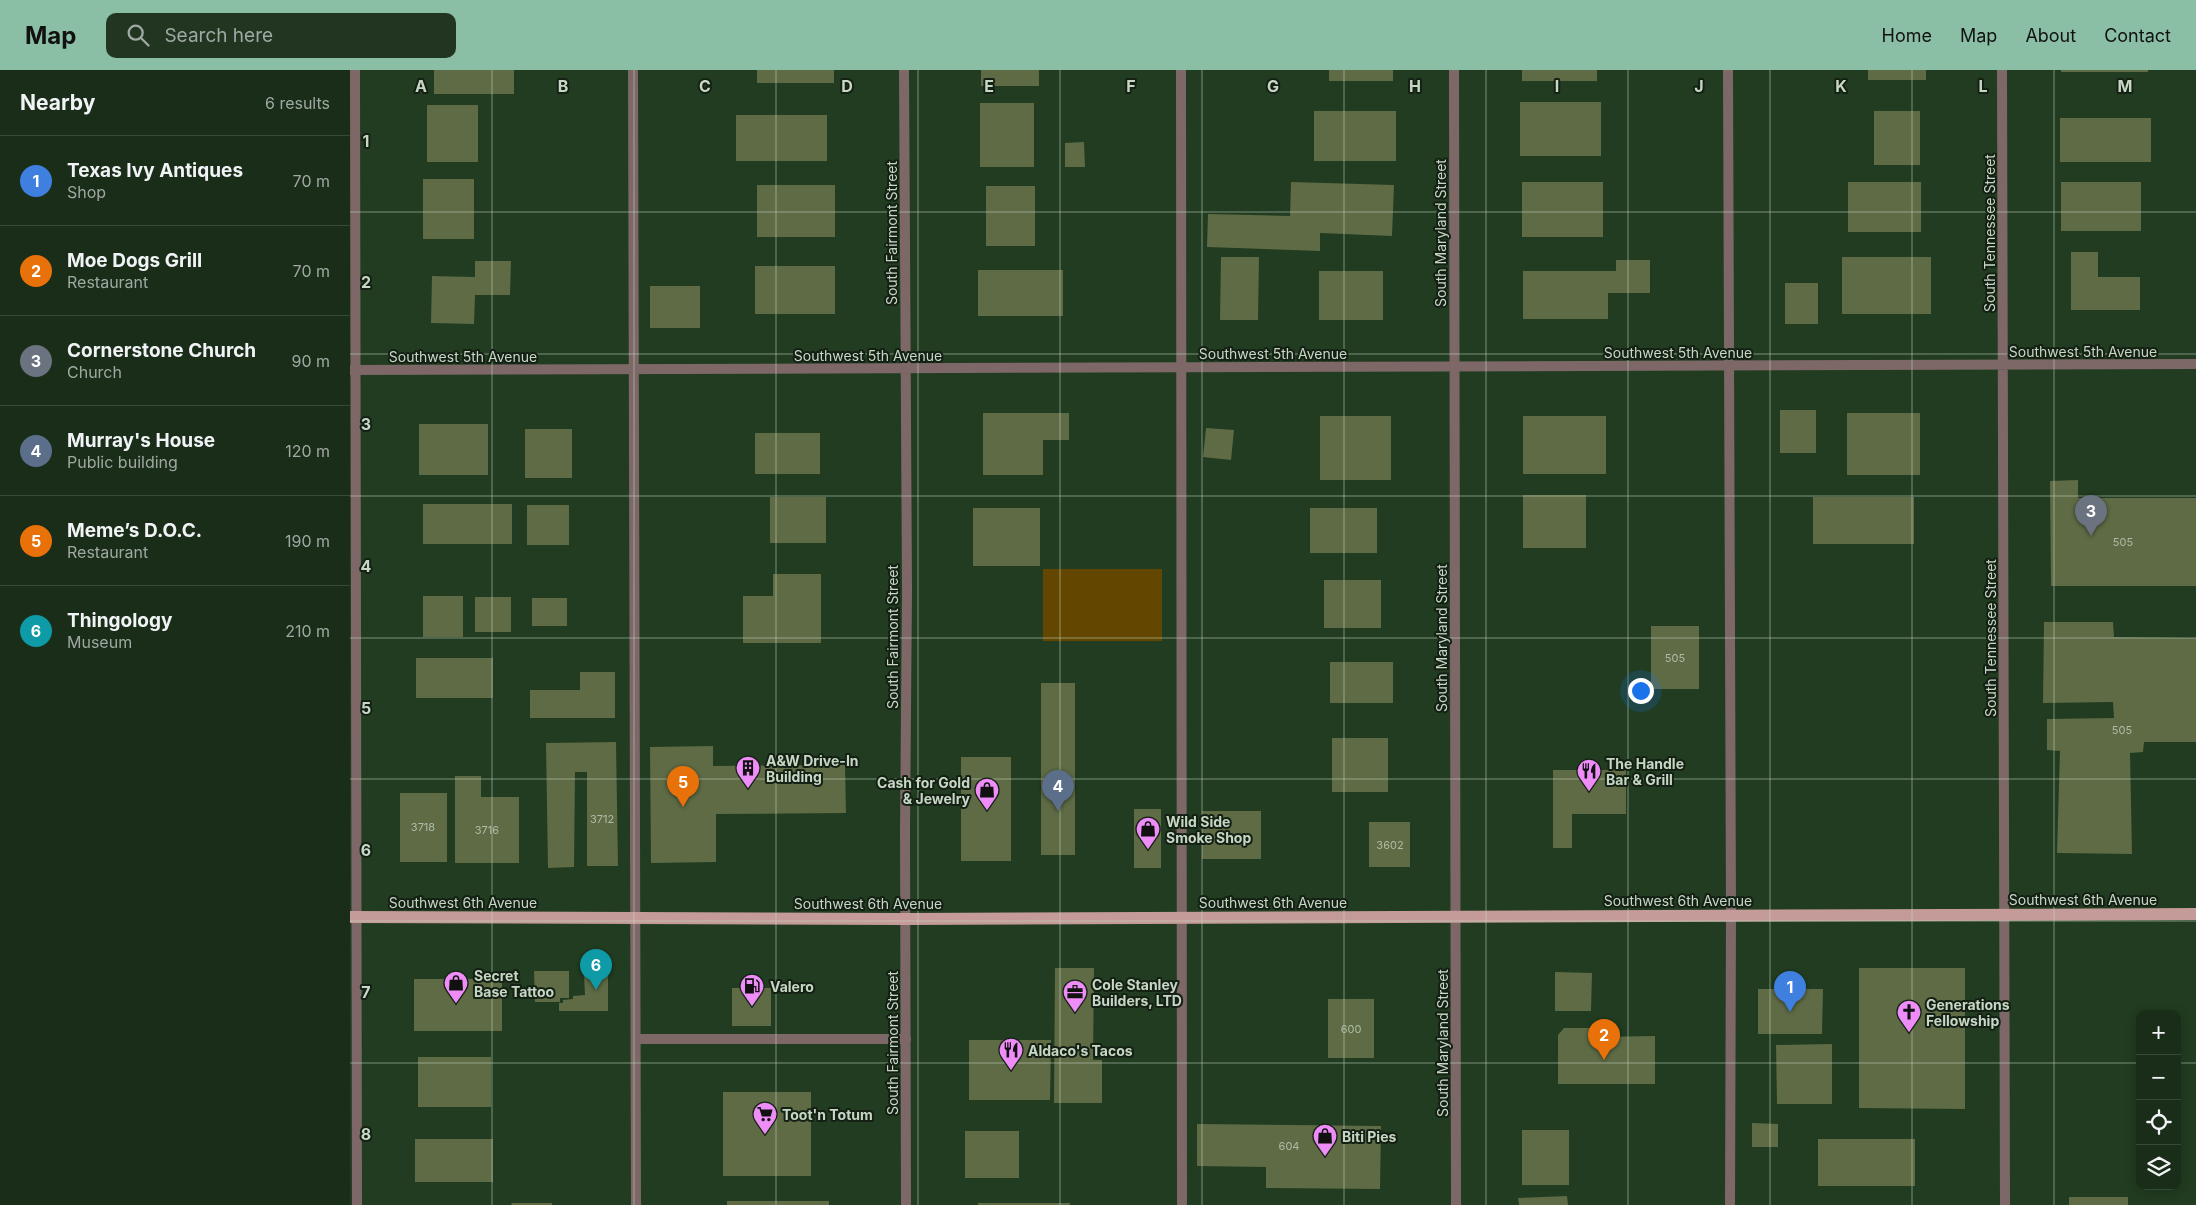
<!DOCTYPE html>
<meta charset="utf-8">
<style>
:root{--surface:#192d18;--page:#223521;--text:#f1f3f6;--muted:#9fa8a2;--line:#374937;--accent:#8abfa5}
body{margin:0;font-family:Inter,sans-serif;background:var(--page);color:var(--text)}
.controls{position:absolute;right:15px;bottom:15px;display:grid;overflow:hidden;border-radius:10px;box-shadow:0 2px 12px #0003}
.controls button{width:45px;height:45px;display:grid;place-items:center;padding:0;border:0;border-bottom:1px solid var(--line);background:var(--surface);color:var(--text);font:25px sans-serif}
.you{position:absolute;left:1290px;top:620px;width:18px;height:18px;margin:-12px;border:4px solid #fff;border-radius:50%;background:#1a73e8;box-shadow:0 0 0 8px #1a73e833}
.badge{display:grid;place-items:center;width:32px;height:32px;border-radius:50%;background:var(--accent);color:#fff;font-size:16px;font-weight:700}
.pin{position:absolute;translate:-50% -41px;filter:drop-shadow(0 1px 2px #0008)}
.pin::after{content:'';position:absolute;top:26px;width:18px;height:15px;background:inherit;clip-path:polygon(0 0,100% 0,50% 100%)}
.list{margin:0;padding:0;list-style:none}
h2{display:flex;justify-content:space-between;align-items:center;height:65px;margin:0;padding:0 20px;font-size:21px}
h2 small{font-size:16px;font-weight:400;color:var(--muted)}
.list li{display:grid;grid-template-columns:32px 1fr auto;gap:15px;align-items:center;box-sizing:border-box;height:90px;padding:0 20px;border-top:1px solid var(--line)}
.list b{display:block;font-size:19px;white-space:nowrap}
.list p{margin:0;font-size:16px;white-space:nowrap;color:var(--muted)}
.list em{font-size:16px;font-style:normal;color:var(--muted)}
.icon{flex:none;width:28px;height:28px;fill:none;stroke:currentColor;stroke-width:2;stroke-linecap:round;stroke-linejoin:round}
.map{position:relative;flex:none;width:1846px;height:1135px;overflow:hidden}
header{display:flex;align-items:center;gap:30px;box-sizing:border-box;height:70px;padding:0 25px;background:var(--accent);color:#111}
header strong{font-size:24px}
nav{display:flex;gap:28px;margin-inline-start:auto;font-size:18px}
.search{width:350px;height:45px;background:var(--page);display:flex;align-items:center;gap:12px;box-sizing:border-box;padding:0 18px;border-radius:10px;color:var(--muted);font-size:19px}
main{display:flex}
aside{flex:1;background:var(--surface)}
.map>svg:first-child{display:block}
.grass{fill:#634700}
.building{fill:#5e6b45}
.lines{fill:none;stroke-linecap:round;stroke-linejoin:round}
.service{stroke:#7d6867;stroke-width:10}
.minor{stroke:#7d6867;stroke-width:10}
.tertiary{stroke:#7d6867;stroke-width:10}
.primary{stroke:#c49b98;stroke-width:12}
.grid{fill:none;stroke:#c7d7c6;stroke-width:1;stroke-opacity:0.55}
.labels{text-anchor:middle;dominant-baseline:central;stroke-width:4;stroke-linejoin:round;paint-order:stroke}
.number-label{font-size:11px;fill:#adbca6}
.street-label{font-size:14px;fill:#c7d7c6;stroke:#142013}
.poi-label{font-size:14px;font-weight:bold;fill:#c7d7c6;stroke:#142013;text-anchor:start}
.grid-label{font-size:16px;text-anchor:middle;font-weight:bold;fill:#c7d7c6;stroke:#142013;stroke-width:4;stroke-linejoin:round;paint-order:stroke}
</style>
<header>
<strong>Map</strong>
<div class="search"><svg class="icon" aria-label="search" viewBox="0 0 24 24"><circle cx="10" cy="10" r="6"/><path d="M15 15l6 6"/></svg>Search here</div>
<nav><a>Home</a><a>Map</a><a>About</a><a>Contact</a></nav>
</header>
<main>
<aside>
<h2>Nearby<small>6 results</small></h2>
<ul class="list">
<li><span class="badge" style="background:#3f7fe0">1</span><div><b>Texas Ivy Antiques</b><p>Shop</p></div><em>70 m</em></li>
<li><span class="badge" style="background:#e8710a">2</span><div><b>Moe Dogs Grill</b><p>Restaurant</p></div><em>70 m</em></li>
<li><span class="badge" style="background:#6b7280">3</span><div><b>Cornerstone Church</b><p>Church</p></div><em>90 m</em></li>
<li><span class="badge" style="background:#5c6f8a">4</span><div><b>Murray's House</b><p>Public building</p></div><em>120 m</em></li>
<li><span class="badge" style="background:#e8710a">5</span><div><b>Meme’s D.O.C.</b><p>Restaurant</p></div><em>190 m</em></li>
<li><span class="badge" style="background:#0f9aa8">6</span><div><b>Thingology</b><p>Museum</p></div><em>210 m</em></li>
</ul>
</aside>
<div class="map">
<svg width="1846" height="1135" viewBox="0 0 1846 1135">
<rect width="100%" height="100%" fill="#213c20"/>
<path class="grass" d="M693,499H812V571H693Z"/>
<path class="building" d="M84,0H164V24H84Z
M407,0H484V13H407Z
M631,0H689V16H631Z
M979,0H1043V11H979Z
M1172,0H1247V11H1172Z
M1518,0H1576V10H1518Z
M1711,0H1798V2H1711Z
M1170,32H1251V86H1170Z
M630,33H684V97H630Z
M77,35H128V92H77Z
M964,41H1046V91H964Z
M1524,41H1570V95H1524Z
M386,45H477V91H386Z
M1710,48H1801V92H1710Z
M734,72L735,97H715V73Z
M73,109H124V169H73Z
M941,112L1044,115L1042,166L970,163V181L857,177L858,144L940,146Z
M1172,112H1253V167H1172Z
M1498,112H1571V162H1498Z
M1711,112H1791V161H1711Z
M407,115H485V167H407Z
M636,116H685V176H636Z
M1721,182H1748V207H1790V240H1721Z
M871,187H909L908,250H870Z
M1492,187H1581V244H1492Z
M1266,190H1300V223H1258V249H1173V201H1266Z
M125,191H161L160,225H125L124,254L81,253L82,206L125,207Z
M405,196H485V244H405Z
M628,200H713V246H628Z
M969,201H1033V250H969Z
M1435,213H1468V254H1435Z
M300,216H350V258H300Z
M1430,340H1466V383H1430Z
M633,343H719V370H693V405H633Z
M1497,343H1570V405H1497Z
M970,346H1041V410H970Z
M1173,346H1256V404H1173Z
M69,354H138V405H69Z
M856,358L884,360L881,390L853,387Z
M175,359H222V408H175Z
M405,363H470V404H405Z
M1728,410V428H1846V516H1701L1700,411Z
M1173,425H1236V478H1173Z
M420,427H476V473H420Z
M1463,427H1564V474H1463Z
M73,434H162V474H73Z
M177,435H219V475H177Z
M623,438H690V496H623Z
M960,438H1027V483H960Z
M423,504H471V573H393V526H423Z
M974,510H1031V558H974Z
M73,526H113V567H73Z
M125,527H161V562H125Z
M182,528H217V556H182Z
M1694,552H1763L1764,567L1846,568V672H1794L1793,682L1780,683L1782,784L1707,783L1710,681L1697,680V649L1764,648L1763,632L1693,633Z
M1301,556H1349V619H1301Z
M66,588H143V628H66Z
M980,592H1043V633H980Z
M230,602H265V648H180V620H230Z
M691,613H725V785H691Z
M982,668H1038V722H982Z
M266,672L268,796H237V702H225L224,797L198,798L196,673Z
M363,676V696L495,695L496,743L366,744V792L301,793L300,677Z
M611,687H661V791H611Z
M1203,700H1276V744H1222V778H1203Z
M105,706H131V727H169V793H105Z
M50,723H97V792H50Z
M784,739H811V798H784Z
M852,741H911V789H852Z
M1019,752H1060V797H1019Z
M705,898H744L743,990H752V1033H704Z
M1509,898H1615V1039L1509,1038Z
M184,901H219V928H210V932H185Z
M1205,902L1242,903L1241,941H1205Z
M258,904V941H209V933H213V930L223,929V926L235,925L234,905Z
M64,909H152V961H64Z
M382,918H421V956H382Z
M1408,919H1473L1472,964H1408Z
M978,929H1024V988H978Z
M1214,958H1248V967L1305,966V1014H1208V965Z
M619,970H701L700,1030H619Z
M1482,974V1034H1427L1426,975Z
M68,987H141V1037H68Z
M373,1022H461V1106H373Z
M1402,1053L1428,1054V1077H1402Z
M847,1054L1031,1056L1030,1119L916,1118V1097L847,1096Z
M1172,1060H1219V1115H1172Z
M615,1061H669V1108H615Z
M65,1069H143V1112H65Z
M1468,1069H1565V1116H1468Z
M1217,1126L1218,1135H1169L1168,1128Z
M1719,1127H1778V1135H1719Z
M377,1131H479V1135H377Z
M161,1133H202V1135H162Z
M628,1133H720V1135H628Z"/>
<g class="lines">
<path class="service" d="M283,0L286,1135
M831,0L832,1135
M1378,0L1381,845L1380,1135
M286,969H556"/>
<path class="minor" d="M5,0L7,1135
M554,0L557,520L555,761L556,1135
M1652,0L1655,1135
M0,300L1846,294"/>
<path class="tertiary" d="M1104,0L1106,1135"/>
<path class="primary" d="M0,847L555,849L1846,844"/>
</g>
<path class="grid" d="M142,0V1135M284,0V1135M426,0V1135M568,0V1135M710,0V1135M852,0V1135M994,0V1135M1136,0V1135M1278,0V1135M1420,0V1135M1562,0V1135M1704,0V1135M0,142H1846M0,284H1846M0,426H1846M0,568H1846M0,709H1846M0,851H1846M0,993H1790M1827,993H1846"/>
<defs>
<symbol id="building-pin" viewBox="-11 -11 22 30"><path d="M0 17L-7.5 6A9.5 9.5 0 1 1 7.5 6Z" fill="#ee8cf8" stroke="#142013"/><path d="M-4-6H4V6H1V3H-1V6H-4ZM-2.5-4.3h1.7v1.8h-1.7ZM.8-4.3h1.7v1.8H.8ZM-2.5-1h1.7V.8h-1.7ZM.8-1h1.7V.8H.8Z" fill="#111"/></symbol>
<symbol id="restaurant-pin" viewBox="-11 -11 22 30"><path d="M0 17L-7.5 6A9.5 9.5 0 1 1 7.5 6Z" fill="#ee8cf8" stroke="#142013"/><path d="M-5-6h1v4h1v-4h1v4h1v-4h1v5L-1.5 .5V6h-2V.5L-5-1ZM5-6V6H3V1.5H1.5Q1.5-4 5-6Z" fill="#111"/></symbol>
<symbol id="shop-pin" viewBox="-11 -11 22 30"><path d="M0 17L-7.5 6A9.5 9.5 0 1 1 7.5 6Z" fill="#ee8cf8" stroke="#142013"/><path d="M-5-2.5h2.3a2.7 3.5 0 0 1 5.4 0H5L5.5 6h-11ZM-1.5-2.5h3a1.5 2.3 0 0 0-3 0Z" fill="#111"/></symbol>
<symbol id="fuel-pin" viewBox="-11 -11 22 30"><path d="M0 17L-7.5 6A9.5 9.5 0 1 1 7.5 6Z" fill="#ee8cf8" stroke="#142013"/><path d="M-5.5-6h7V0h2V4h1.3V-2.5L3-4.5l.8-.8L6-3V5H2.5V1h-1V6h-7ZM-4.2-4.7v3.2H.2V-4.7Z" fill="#111"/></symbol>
<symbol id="office-pin" viewBox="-11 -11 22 30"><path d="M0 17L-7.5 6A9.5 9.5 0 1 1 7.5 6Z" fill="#ee8cf8" stroke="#142013"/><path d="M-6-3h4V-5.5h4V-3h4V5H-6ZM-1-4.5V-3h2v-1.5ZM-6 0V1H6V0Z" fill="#111"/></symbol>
<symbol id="church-pin" viewBox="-11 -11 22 30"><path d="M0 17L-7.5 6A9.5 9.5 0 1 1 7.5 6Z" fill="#ee8cf8" stroke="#142013"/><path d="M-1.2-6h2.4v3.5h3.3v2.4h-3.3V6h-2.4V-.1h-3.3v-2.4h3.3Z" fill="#111"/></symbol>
<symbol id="supermarket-pin" viewBox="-11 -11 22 30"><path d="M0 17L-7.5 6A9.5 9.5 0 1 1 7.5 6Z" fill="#ee8cf8" stroke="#142013"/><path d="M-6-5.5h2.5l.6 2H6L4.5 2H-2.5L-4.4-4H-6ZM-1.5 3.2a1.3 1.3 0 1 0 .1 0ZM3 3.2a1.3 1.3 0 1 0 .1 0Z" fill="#111"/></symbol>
</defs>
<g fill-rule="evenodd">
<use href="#building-pin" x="384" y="684" width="28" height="38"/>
<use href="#restaurant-pin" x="1225" y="687" width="28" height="38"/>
<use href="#shop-pin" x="623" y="706" width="28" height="38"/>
<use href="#shop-pin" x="784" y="745" width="28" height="38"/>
<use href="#shop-pin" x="92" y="899" width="28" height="38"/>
<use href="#fuel-pin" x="388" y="902" width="28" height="38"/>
<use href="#office-pin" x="711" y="908" width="28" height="38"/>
<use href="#church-pin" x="1545" y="928" width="28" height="38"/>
<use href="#restaurant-pin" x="647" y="966" width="28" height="38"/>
<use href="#supermarket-pin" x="401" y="1030" width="28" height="38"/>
<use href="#shop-pin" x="961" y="1052" width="28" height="38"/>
</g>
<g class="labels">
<g class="number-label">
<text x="1773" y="472">505</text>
<text x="1325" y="588">505</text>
<text x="1772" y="660">505</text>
<text x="252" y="749">3712</text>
<text x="73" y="757">3718</text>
<text x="137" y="760">3716</text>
<text x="1040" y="775">3602</text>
<text x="1001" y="959">600</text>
<text x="939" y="1076">604</text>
</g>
<g class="street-label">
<text transform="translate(541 163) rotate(-90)">South Fairmont Street</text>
<text transform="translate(1090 163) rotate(-90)">South Maryland Street</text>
<text transform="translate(1639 163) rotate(-90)">South Tennessee Street</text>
<text x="1733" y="281">Southwest 5th Avenue</text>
<text x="1328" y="282">Southwest 5th Avenue</text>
<text x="923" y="283">Southwest 5th Avenue</text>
<text x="518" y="285">Southwest 5th Avenue</text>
<text x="113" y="286">Southwest 5th Avenue</text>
<text transform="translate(542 567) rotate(-90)">South Fairmont Street</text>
<text transform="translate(1091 568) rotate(-90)">South Maryland Street</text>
<text transform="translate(1640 568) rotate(-90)">South Tennessee Street</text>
<text x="1733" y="829">Southwest 6th Avenue</text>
<text x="1328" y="830">Southwest 6th Avenue</text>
<text x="113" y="832">Southwest 6th Avenue</text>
<text x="923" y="832">Southwest 6th Avenue</text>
<text x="518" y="833">Southwest 6th Avenue</text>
<text transform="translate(542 973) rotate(-90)">South Fairmont Street</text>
<text transform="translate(1092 973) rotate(-90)">South Maryland Street</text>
</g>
<g class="poi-label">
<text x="416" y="690">A&amp;W Drive-In<tspan x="416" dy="16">Building</tspan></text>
<text x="1256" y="693">The Handle<tspan x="1256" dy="16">Bar &amp; Grill</tspan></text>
<text x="620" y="712" text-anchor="end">Cash for Gold<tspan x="620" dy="16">&amp; Jewelry</tspan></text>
<text x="816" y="751">Wild Side<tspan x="816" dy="16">Smoke Shop</tspan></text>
<text x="124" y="905">Secret<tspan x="124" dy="16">Base Tattoo</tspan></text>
<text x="742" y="914">Cole Stanley<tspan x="742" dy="16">Builders, LTD</tspan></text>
<text x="420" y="916">Valero</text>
<text x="1576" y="934">Generations<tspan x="1576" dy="16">Fellowship</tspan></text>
<text x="678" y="980">Aldaco's Tacos</text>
<text x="432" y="1044">Toot'n Totum</text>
<text x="992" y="1066">Biti Pies</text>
</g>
</g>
<g class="grid-label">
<text x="71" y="22">A</text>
<text x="213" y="22">B</text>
<text x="355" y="22">C</text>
<text x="497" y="22">D</text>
<text x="639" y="22">E</text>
<text x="781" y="22">F</text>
<text x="923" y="22">G</text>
<text x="1065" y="22">H</text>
<text x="1207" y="22">I</text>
<text x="1349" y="22">J</text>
<text x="1491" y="22">K</text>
<text x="1633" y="22">L</text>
<text x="1775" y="22">M</text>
<text x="16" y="77">1</text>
<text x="16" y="218">2</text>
<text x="16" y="360">3</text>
<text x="16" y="502">4</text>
<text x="16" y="644">5</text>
<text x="16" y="786">6</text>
<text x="16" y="928">7</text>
<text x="16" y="1070">8</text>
</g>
</svg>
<div class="controls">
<button>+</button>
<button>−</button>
<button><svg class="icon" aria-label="locate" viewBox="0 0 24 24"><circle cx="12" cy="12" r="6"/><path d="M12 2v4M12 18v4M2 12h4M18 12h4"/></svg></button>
<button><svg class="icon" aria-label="layers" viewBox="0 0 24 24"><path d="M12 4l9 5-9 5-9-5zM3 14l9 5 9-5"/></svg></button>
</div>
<div class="you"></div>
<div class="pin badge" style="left:1440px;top:942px;background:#3f7fe0">1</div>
<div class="pin badge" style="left:1254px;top:990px;background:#e8710a">2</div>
<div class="pin badge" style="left:1741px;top:466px;background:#6b7280">3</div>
<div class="pin badge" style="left:708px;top:741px;background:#5c6f8a">4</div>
<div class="pin badge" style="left:333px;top:737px;background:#e8710a">5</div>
<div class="pin badge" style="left:246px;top:920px;background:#0f9aa8">6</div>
</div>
</main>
